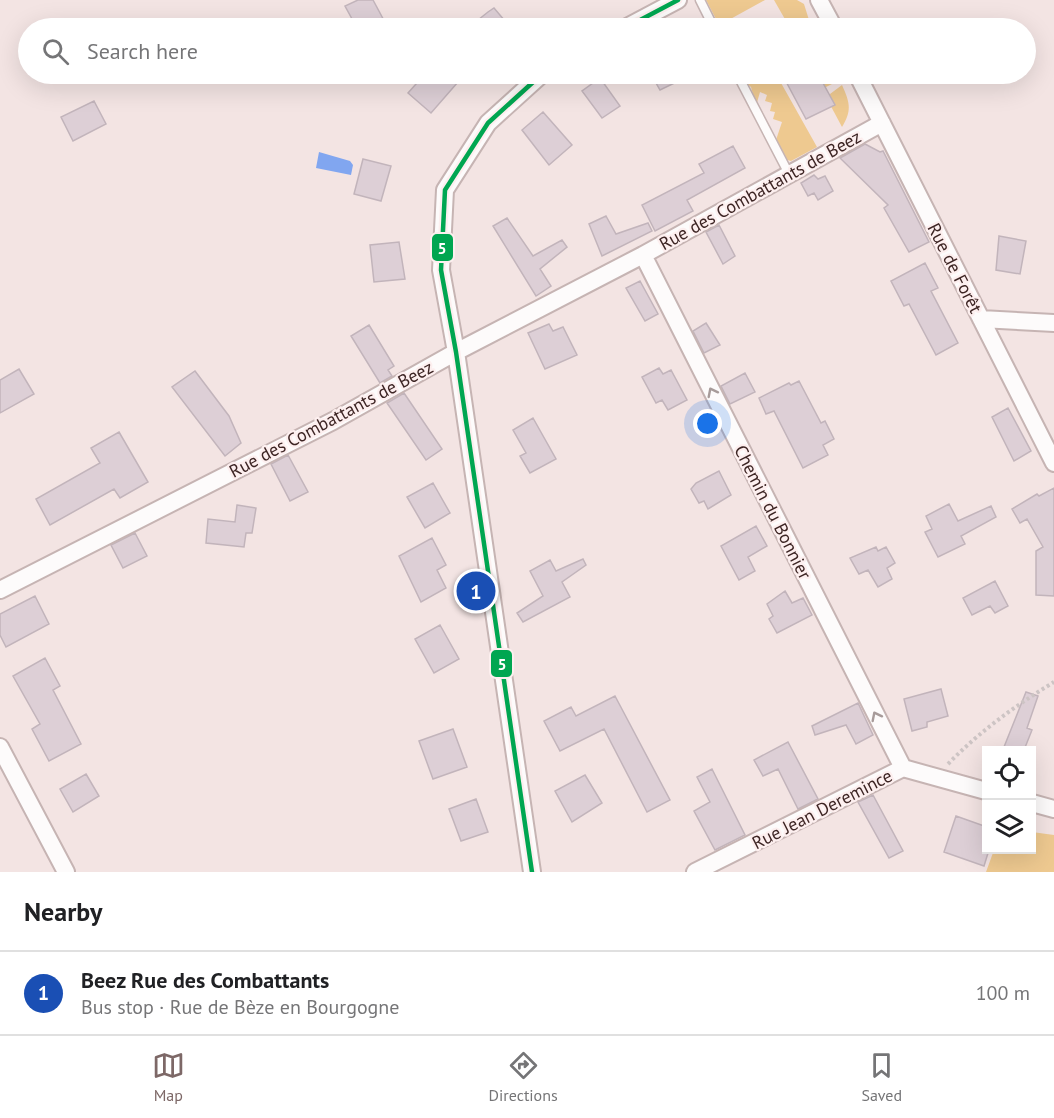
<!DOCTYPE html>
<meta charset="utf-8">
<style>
:root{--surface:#fff;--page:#f6f6f6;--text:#202124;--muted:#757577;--line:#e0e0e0;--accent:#7d6867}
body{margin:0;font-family:"PT Sans",sans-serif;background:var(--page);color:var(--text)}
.controls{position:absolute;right:18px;bottom:18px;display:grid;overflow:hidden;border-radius:0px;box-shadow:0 6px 24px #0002}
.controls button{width:54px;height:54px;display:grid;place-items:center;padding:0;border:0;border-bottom:2px solid var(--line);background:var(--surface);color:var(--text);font:30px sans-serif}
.you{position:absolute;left:708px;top:424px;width:21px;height:21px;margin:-15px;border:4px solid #fff;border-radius:50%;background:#1a73e8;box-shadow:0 0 0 9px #1a73e833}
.badge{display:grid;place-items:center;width:39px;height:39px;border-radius:50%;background:var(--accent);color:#fff;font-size:20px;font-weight:700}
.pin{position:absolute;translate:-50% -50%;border:3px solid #fff;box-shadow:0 2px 6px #0006}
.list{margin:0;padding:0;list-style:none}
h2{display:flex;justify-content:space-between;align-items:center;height:78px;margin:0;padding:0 24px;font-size:26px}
h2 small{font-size:20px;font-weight:400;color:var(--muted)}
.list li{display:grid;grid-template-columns:39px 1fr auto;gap:18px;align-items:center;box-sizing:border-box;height:84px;padding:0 24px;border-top:2px solid var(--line)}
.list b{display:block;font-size:22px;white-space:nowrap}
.list p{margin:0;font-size:20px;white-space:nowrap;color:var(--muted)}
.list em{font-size:20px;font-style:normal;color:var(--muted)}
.icon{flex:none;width:33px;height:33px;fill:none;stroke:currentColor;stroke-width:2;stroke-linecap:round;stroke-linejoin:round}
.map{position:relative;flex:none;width:1054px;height:872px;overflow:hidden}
.search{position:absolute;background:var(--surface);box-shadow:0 6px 24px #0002;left:18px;right:18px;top:18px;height:66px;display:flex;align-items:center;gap:15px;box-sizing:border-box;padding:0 21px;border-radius:33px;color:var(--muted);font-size:22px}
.sheet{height:162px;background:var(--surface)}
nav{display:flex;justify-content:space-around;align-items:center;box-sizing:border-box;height:84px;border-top:2px solid var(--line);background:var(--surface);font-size:16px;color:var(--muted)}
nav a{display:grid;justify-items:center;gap:3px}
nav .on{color:var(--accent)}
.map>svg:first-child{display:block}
.green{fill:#eec990}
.water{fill:#81a6f0}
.building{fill:#ddcfd6;stroke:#c2b4bb;stroke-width:1.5}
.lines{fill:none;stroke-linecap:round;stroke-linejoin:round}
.lane-casing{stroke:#c6b4b3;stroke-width:11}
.street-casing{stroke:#c6b4b3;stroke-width:20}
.path{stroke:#cdc4c4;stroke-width:4;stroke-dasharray:3 3;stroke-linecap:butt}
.lane{stroke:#fdfbfb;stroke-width:8}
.street{stroke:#fdfbfb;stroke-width:16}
.bus-1-casing{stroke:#fdefef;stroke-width:9}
.bus-1{stroke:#00a651;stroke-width:4.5}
.oneway{stroke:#a79b9a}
.labels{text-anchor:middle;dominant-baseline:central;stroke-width:4.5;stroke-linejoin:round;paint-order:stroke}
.street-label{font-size:18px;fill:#3d2524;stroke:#fdefef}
.line-badge{stroke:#fdefef;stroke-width:2}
.badge-label{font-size:16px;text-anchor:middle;font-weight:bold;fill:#fff}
</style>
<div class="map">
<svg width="1054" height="872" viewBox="0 0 1054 872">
<rect width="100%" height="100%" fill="#f3e4e3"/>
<path class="green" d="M706,0H765L725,22L716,19Z
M774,0H797L804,4L809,20L790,28Z
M751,74H776L817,147L791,161L784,159L775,143L782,122L773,119L775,112L770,111L772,103L765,101L767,95L760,92L756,106L751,87L741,79L755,83L758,75Z
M814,74H836L840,80L822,89Z
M842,85C850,103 852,110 842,127L826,97Z
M1032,832L1054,835V872H986L994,850H1032Z"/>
<path class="water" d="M319,152L350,161L353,165L351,175L316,168Z"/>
<path class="building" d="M358,0H373L388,28H357L345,6Z
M494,8L511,28H468L488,12Z
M425,74H465L431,113L408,93Z
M651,74H693L660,90Z
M782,74H818L835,105L806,119Z
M600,78L620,106L602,118L582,91Z
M94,101L106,124L73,141L61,117Z
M543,112L572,145L549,165L522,130Z
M865,144L880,152L883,151L929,242L909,252L884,208L888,205L840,158Z
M733,146L745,168L687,200L693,211L655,231L642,205L704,173L699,164Z
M363,159L391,166L381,201L354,194Z
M814,175L818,179L825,176L833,191L818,200L814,193L808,196L801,183Z
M606,216L616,234L648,223L652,231L602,256L589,224Z
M507,218L533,256L562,240L567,247L540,269L551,286L536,296L493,226Z
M719,225L735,256L723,264L706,232Z
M999,236L1026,241L1020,274L996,270Z
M399,242L405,279L374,282L370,245Z
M925,263L938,288L931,291L958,343L936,355L909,304L904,306L891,281Z
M640,281L658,314L645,321L626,288Z
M706,323L720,345L704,353L693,331Z
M549,324L553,331L563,327L577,355L545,369L528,333Z
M369,325L394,366L388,370L392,376L380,383L351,336Z
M659,368L663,374L671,370L687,400L668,410L662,400L656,403L642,377Z
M19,369L34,394L0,413V380Z
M195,371L229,416L241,443L225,456L172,387Z
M745,373L755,392L730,404L721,386Z
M799,381L821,423L825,421L834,439L823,445L828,455L803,468L774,411L766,414L759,398L789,383L791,385Z
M404,393L442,449L426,460L387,403Z
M1008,408L1031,451L1014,461L992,417Z
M533,418L556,459L530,473L520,456L526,453L513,430Z
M119,432L148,482L120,498L114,489L50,525L36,499L100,463L91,448Z
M288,455L308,492L290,501L271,464Z
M719,471L731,495L708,509L704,501L699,503L691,489L696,483Z
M433,483L450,513L425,528L407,497Z
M1054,488V596L1036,595V551L1043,547L1027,519L1020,523L1012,509L1037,494L1039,496Z
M949,504L958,521L991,506L996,517L961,536L965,544L938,557L925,532L932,529L926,516Z
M237,505L256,508L252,533H246L244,547L206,543L208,519L235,522Z
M756,526L767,546L748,557L755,571L739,580L721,546Z
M135,533L147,556L123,568L111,545Z
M432,538L446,565L437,570L446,588L421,602L399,556Z
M876,547L878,551L886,547L895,563L887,568L892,579L878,587L868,570L859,574L850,558Z
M583,559L586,565L562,582L570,597L523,622L517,613L543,596L530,571L550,560L556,571Z
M995,581L1008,606L995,613L990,606L972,615L963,598Z
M785,591L792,603L803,598L812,615L777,633L769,619L773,616L767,604Z
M35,596L49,624L6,647L0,635V614Z
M440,625L459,659L434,673L415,639Z
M45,658L60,686L53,690L81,744L49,761L32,729L40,724L13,676Z
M941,689L948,716L927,722V727L912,731L904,699Z
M1026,692L1038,696L1027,728L1032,730L1024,750H1015L1004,747Z
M615,696L670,800L647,812L604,729L560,751L544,721L571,707L576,716Z
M858,703L873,735L856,744L846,725L815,735L812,726Z
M453,729L467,767L433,779L419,741Z
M788,742L818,799L798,809L778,769L763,776L754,760Z
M712,769L745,835L715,850L694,811L710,802L697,777Z
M86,774L99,796L73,812L60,789Z
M585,775L602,803L572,822L555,791Z
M873,795L903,851L889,858L858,802Z
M476,799L488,832L461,841L449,809Z
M956,816L987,827L983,850L988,853L984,866L944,852Z"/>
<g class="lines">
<defs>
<path id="lane" d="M700,0L714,28
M737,74L789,174"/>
<path id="street" d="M819,0L834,28
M625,28L678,0
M857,74L1054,463
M643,255L903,768
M981,319L1054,323
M0,590L333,421L456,352L643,255L882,123
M0,747L66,872
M1032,803L1054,809
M532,872L456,352L441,270L445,190L488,123L542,74
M695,872L903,768L986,791"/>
</defs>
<use href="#lane" class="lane-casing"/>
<use href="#street" class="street-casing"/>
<path class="path" d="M948,764C980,731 1015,706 1054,682"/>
<use href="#lane" class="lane"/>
<use href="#street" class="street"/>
<defs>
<path id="bus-1" d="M625,28L678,0
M532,872L456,352L441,270L445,190L488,123L542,74"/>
</defs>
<use href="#bus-1" class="bus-1-casing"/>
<use href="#bus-1" class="bus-1"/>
</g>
<defs><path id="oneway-chevron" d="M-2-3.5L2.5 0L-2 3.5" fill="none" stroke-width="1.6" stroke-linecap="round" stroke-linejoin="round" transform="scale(1.5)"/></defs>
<g class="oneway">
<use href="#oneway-chevron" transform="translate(712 392) rotate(-117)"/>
<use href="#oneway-chevron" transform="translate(876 716) rotate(-117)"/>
</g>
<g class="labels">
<g class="street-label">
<text transform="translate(760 190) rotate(-29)">Rue des Combattants de Beez</text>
<text transform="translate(955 268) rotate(63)">Rue de Forêt</text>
<text transform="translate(331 419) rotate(-28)">Rue des Combattants de Beez</text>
<text transform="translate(773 512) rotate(63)">Chemin du Bonnier</text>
<text transform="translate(822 809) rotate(-27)">Rue Jean Deremince</text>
</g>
</g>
<g class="line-badge">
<rect x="431" y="233" width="23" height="29" rx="6" fill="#00a651"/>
<rect x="490" y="649" width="23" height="29" rx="6" fill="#00a651"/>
</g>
<g class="badge-label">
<text x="442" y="254">5</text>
<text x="502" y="670">5</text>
</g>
</svg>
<div class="controls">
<button><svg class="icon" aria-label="locate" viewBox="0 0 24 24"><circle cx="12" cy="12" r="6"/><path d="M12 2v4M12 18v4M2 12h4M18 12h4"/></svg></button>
<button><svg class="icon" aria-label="layers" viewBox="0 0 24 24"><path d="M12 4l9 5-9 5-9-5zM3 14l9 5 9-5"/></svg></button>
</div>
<div class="you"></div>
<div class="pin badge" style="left:476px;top:591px;background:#1a4fb4">1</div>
<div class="search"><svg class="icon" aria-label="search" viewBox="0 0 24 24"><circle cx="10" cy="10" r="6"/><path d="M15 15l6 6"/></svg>Search here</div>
</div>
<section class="sheet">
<h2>Nearby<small></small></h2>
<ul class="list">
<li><span class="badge" style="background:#1a4fb4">1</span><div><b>Beez Rue des Combattants</b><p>Bus stop · Rue de Bèze en Bourgogne</p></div><em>100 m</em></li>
</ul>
</section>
<nav>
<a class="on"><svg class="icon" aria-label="map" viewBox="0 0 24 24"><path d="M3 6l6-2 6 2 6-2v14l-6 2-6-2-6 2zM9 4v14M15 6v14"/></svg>Map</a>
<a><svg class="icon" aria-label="directions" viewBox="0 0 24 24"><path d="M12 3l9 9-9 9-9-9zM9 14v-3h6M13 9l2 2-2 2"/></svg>Directions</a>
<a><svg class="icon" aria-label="saved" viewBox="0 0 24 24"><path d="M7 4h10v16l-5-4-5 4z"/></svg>Saved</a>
</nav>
